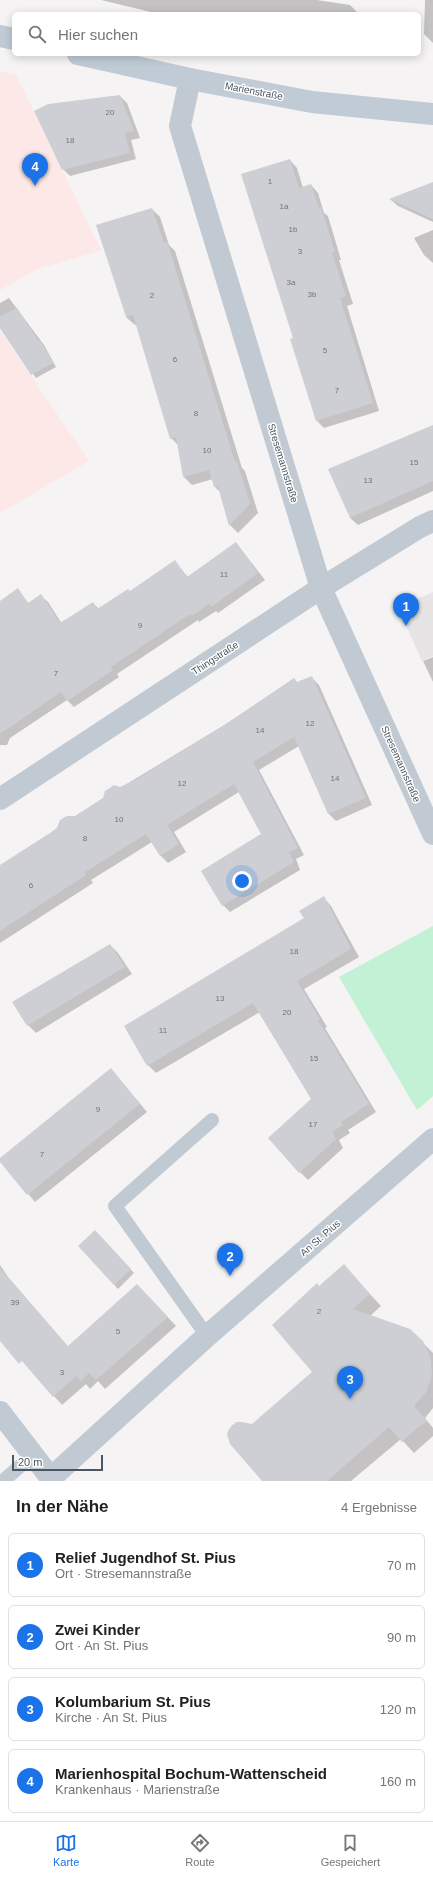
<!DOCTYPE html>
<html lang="de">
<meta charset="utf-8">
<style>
:root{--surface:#fff;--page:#f2f2f2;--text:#202124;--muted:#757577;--line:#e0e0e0;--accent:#1a73e8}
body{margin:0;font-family:Helvetica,sans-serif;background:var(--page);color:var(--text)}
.scale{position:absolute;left:12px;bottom:10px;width:91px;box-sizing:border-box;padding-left:4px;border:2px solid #4a5661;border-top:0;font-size:11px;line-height:14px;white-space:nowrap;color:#4a5661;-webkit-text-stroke:3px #fff;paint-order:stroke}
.you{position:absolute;left:242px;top:881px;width:14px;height:14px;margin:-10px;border:3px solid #fff;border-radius:50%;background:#1a73e8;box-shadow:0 0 0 6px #1a73e833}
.badge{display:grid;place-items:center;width:26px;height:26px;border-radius:50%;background:var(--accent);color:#fff;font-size:13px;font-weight:700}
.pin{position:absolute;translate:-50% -33px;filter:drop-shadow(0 1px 2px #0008)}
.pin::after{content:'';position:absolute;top:21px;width:14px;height:12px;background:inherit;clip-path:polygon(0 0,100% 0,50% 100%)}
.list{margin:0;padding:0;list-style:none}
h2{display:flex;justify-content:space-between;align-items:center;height:52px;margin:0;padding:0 16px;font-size:17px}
h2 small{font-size:13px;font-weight:400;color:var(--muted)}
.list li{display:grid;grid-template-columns:26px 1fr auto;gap:12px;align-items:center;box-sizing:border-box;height:64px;margin:0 8px 8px;padding:0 8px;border:1px solid var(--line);border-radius:6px}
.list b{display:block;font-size:15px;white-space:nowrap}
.list p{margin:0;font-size:13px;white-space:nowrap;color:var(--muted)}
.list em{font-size:13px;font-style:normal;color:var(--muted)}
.icon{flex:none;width:22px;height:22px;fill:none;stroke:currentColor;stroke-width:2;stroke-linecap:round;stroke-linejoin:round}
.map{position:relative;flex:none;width:433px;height:1481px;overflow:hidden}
.search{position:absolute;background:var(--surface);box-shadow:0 2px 10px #0003;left:12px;right:12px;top:12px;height:44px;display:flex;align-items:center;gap:10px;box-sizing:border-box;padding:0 14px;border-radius:6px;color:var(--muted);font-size:15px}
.sheet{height:340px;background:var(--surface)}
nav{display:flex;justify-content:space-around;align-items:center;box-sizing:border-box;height:56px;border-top:1px solid var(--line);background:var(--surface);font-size:11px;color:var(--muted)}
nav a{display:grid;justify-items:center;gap:2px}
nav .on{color:var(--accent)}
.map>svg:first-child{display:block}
.education{fill:#e6e4e5}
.medical{fill:#fce8e6}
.green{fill:#c3f1d5}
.shadow{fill:#0003}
.building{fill:#cdcfd5}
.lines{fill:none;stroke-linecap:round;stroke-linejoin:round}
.service{stroke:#c1cad2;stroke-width:14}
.minor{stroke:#c1cad2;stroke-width:22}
.secondary{stroke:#c1cbd6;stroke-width:22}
.labels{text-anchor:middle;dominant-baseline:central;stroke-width:3;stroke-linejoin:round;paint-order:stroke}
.number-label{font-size:8px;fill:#6b747e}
.street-label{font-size:10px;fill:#4a5661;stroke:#fff}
</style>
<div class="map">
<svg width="433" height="1481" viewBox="0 0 433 1481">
<rect width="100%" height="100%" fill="#f5f3f3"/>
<path class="education" d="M433,592V656L422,661L398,608Z"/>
<path class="medical" d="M0,71L16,75L101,250L38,269L0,290Z
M0,331L89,461L0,513Z"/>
<path class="green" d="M433,926V1096L417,1110L339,977Z"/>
<path class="shadow" d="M101,0H317L350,5L359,14H159Z
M425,0H433V43L424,34Z
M348,54H360V56Z
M120,96L127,103L140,138L131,140L136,159L70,176L63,169Z
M290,160L297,168L303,188L311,185L318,193L324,213L328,216L341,260H339L353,304L347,306L379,411L324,428L316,420L294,339Z
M433,186V222L398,206L391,200Z
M152,209L160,217L169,245L175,251L242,468L245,471L258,513L238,533L230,525L221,493L215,487L213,479L192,485L184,477L178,445L171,438L137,324L135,325L126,317Z
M433,230V263L424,255L414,238Z
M9,298L44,345L56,367L36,378L0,328V303Z
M433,426V491L358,525L350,518Z
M236,543L265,580L218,613L216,611L199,622L198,620L117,674L119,677L74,707L67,700L10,738L7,745H0V602L18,590L29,604L41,596L48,602L62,624L93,603L99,609L130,592L175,562L188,577Z
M433,657V682L423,661Z
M311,677L319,685L372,805L336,821L329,814L299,746L259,770L304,855L296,859L300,870L230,912L223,905L262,835L239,792L174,832L186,852L168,863L161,856L152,842L91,880L93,883L0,943V866L120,788L226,724L294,679L298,683Z
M324,898L331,906L359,957L304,989L327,1027L325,1028L376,1112L348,1130L350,1133L339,1140L343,1148L308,1180L300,1172L312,1099L260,1012L156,1073L148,1065L306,919Z
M110,945L118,953L132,974L36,1033L28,1025L14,1003Z
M111,1069L147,1112L35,1202L0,1160Z
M95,1231L134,1273L118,1289L79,1246Z
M0,1265L8,1277L68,1347L146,1294L176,1326L105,1389L98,1381L90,1389L86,1384L62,1405L0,1335Z
M344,1266L381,1306L370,1316L422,1342L433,1353V1408L425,1418L433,1428V1436L414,1453L401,1439L351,1481H263L228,1434L232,1425L241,1423L252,1425L313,1372L319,1287Z"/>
<path class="building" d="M120,95L134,131L125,133L130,153L62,170L34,111L48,104Z
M290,159L299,188L311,184L319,208L321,207L335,252L332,253L346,296L340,298L373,403L316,421L290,339L293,338L241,174Z
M433,182V219L389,199Z
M152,208L164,243L167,241L235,462L237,461L250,504L229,526L218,487H214L209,470L183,477L176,437L170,439L133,315L126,317L96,225Z
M17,308L38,340H40L53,363L31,375L0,328V316Z
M433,425V481L350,518L328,469Z
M236,542L258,573L211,607L209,604L192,616L190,614L111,667L113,670L67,701L61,692L0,734V601L18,588L28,603L41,594L60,623L93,602L97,609L128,589L130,591L175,560L187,577Z
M312,676L366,798L328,814L294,737L253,762L298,848L289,852L294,862L222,906L201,871L261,834L234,784L167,825L179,844L160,856L146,834L85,872L86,875L0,931V865L50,833L57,828L60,820L67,816H75L103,798L105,791L114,785L120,787L135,780L226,724L294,678L297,682Z
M324,896L351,949L297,981L320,1019L318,1020L369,1104L341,1122L343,1125L332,1132L336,1139L299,1173L268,1138L311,1099L253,1003L147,1066L124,1026L304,918L299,911Z
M110,944L125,967L27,1026L12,1002Z
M111,1068L140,1104L27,1195L0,1162V1158Z
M95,1230L131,1269L114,1285L78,1246Z
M344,1264L370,1294L353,1309L410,1329L423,1341L431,1358L432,1376L426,1392L414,1406L427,1421L416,1429L402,1442L389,1427L327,1481H262L230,1444L227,1434L229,1429L236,1422H241L252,1424L312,1372L272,1325L317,1283L319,1286Z
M0,1268L68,1346L137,1284L168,1317L96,1380L89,1373L81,1381L76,1376L53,1397L22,1361L19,1364L0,1341Z"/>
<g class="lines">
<path class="service" d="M207,1336L115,1206L212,1120
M3,1481L33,1455"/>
<path class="minor" d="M190,79L180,126L321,588L433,834
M0,799L321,588L420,527L433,521
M0,1412L53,1481
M51,1478L207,1336L433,1139"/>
<path class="secondary" d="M0,36L14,39
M78,54L190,79L312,102L433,114"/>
</g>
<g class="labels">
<g class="number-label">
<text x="110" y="112">20</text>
<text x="70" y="140">18</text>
<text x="270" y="181">1</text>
<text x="284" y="206">1a</text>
<text x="293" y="229">1b</text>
<text x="300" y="251">3</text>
<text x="291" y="282">3a</text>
<text x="312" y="294">3b</text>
<text x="152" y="295">2</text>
<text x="325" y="350">5</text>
<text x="175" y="359">6</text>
<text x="337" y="390">7</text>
<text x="196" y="413">8</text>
<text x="207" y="450">10</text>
<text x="414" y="462">15</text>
<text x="368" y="480">13</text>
<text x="224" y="574">11</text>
<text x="140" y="625">9</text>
<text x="56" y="673">7</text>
<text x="310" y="723">12</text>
<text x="260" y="730">14</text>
<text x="335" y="778">14</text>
<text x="182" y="783">12</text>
<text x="119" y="819">10</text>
<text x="85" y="838">8</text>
<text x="31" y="885">6</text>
<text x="294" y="951">18</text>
<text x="220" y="998">13</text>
<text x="287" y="1012">20</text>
<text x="163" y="1030">11</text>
<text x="314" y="1058">15</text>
<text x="98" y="1109">9</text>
<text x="313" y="1124">17</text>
<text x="42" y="1154">7</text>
<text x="15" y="1302">39</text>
<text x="319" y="1311">2</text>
<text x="118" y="1331">5</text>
<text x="62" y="1372">3</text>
</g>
<g class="street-label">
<text transform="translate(254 91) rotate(11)">Marienstraße</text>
<text transform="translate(283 463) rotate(73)">Stresemannstraße</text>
<text transform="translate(215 658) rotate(-33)">Thingstraße</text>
<text transform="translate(401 764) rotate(66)">Stresemannstraße</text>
<text transform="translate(320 1238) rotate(-41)">An St. Pius</text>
</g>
</g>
</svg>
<div class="scale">20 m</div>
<div class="you"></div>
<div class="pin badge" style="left:406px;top:626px">1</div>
<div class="pin badge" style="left:230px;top:1276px">2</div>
<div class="pin badge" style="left:350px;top:1399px">3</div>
<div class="pin badge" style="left:35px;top:186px">4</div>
<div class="search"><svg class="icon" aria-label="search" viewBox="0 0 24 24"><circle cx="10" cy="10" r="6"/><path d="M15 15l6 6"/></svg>Hier suchen</div>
</div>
<section class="sheet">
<h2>In der Nähe<small>4 Ergebnisse</small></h2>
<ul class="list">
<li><span class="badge">1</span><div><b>Relief Jugendhof St. Pius</b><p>Ort · Stresemannstraße</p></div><em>70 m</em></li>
<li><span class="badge">2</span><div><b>Zwei Kinder</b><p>Ort · An St. Pius</p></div><em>90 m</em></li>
<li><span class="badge">3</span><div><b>Kolumbarium St. Pius</b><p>Kirche · An St. Pius</p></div><em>120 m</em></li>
<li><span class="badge">4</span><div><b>Marienhospital Bochum-Wattenscheid</b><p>Krankenhaus · Marienstraße</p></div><em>160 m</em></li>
</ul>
</section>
<nav>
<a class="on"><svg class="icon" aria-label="map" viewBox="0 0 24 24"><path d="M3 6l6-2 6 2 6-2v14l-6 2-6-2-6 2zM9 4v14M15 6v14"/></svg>Karte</a>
<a><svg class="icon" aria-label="directions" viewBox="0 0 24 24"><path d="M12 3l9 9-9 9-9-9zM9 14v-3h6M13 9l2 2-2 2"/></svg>Route</a>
<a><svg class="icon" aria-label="saved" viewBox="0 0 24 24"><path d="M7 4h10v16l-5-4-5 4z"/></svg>Gespeichert</a>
</nav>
